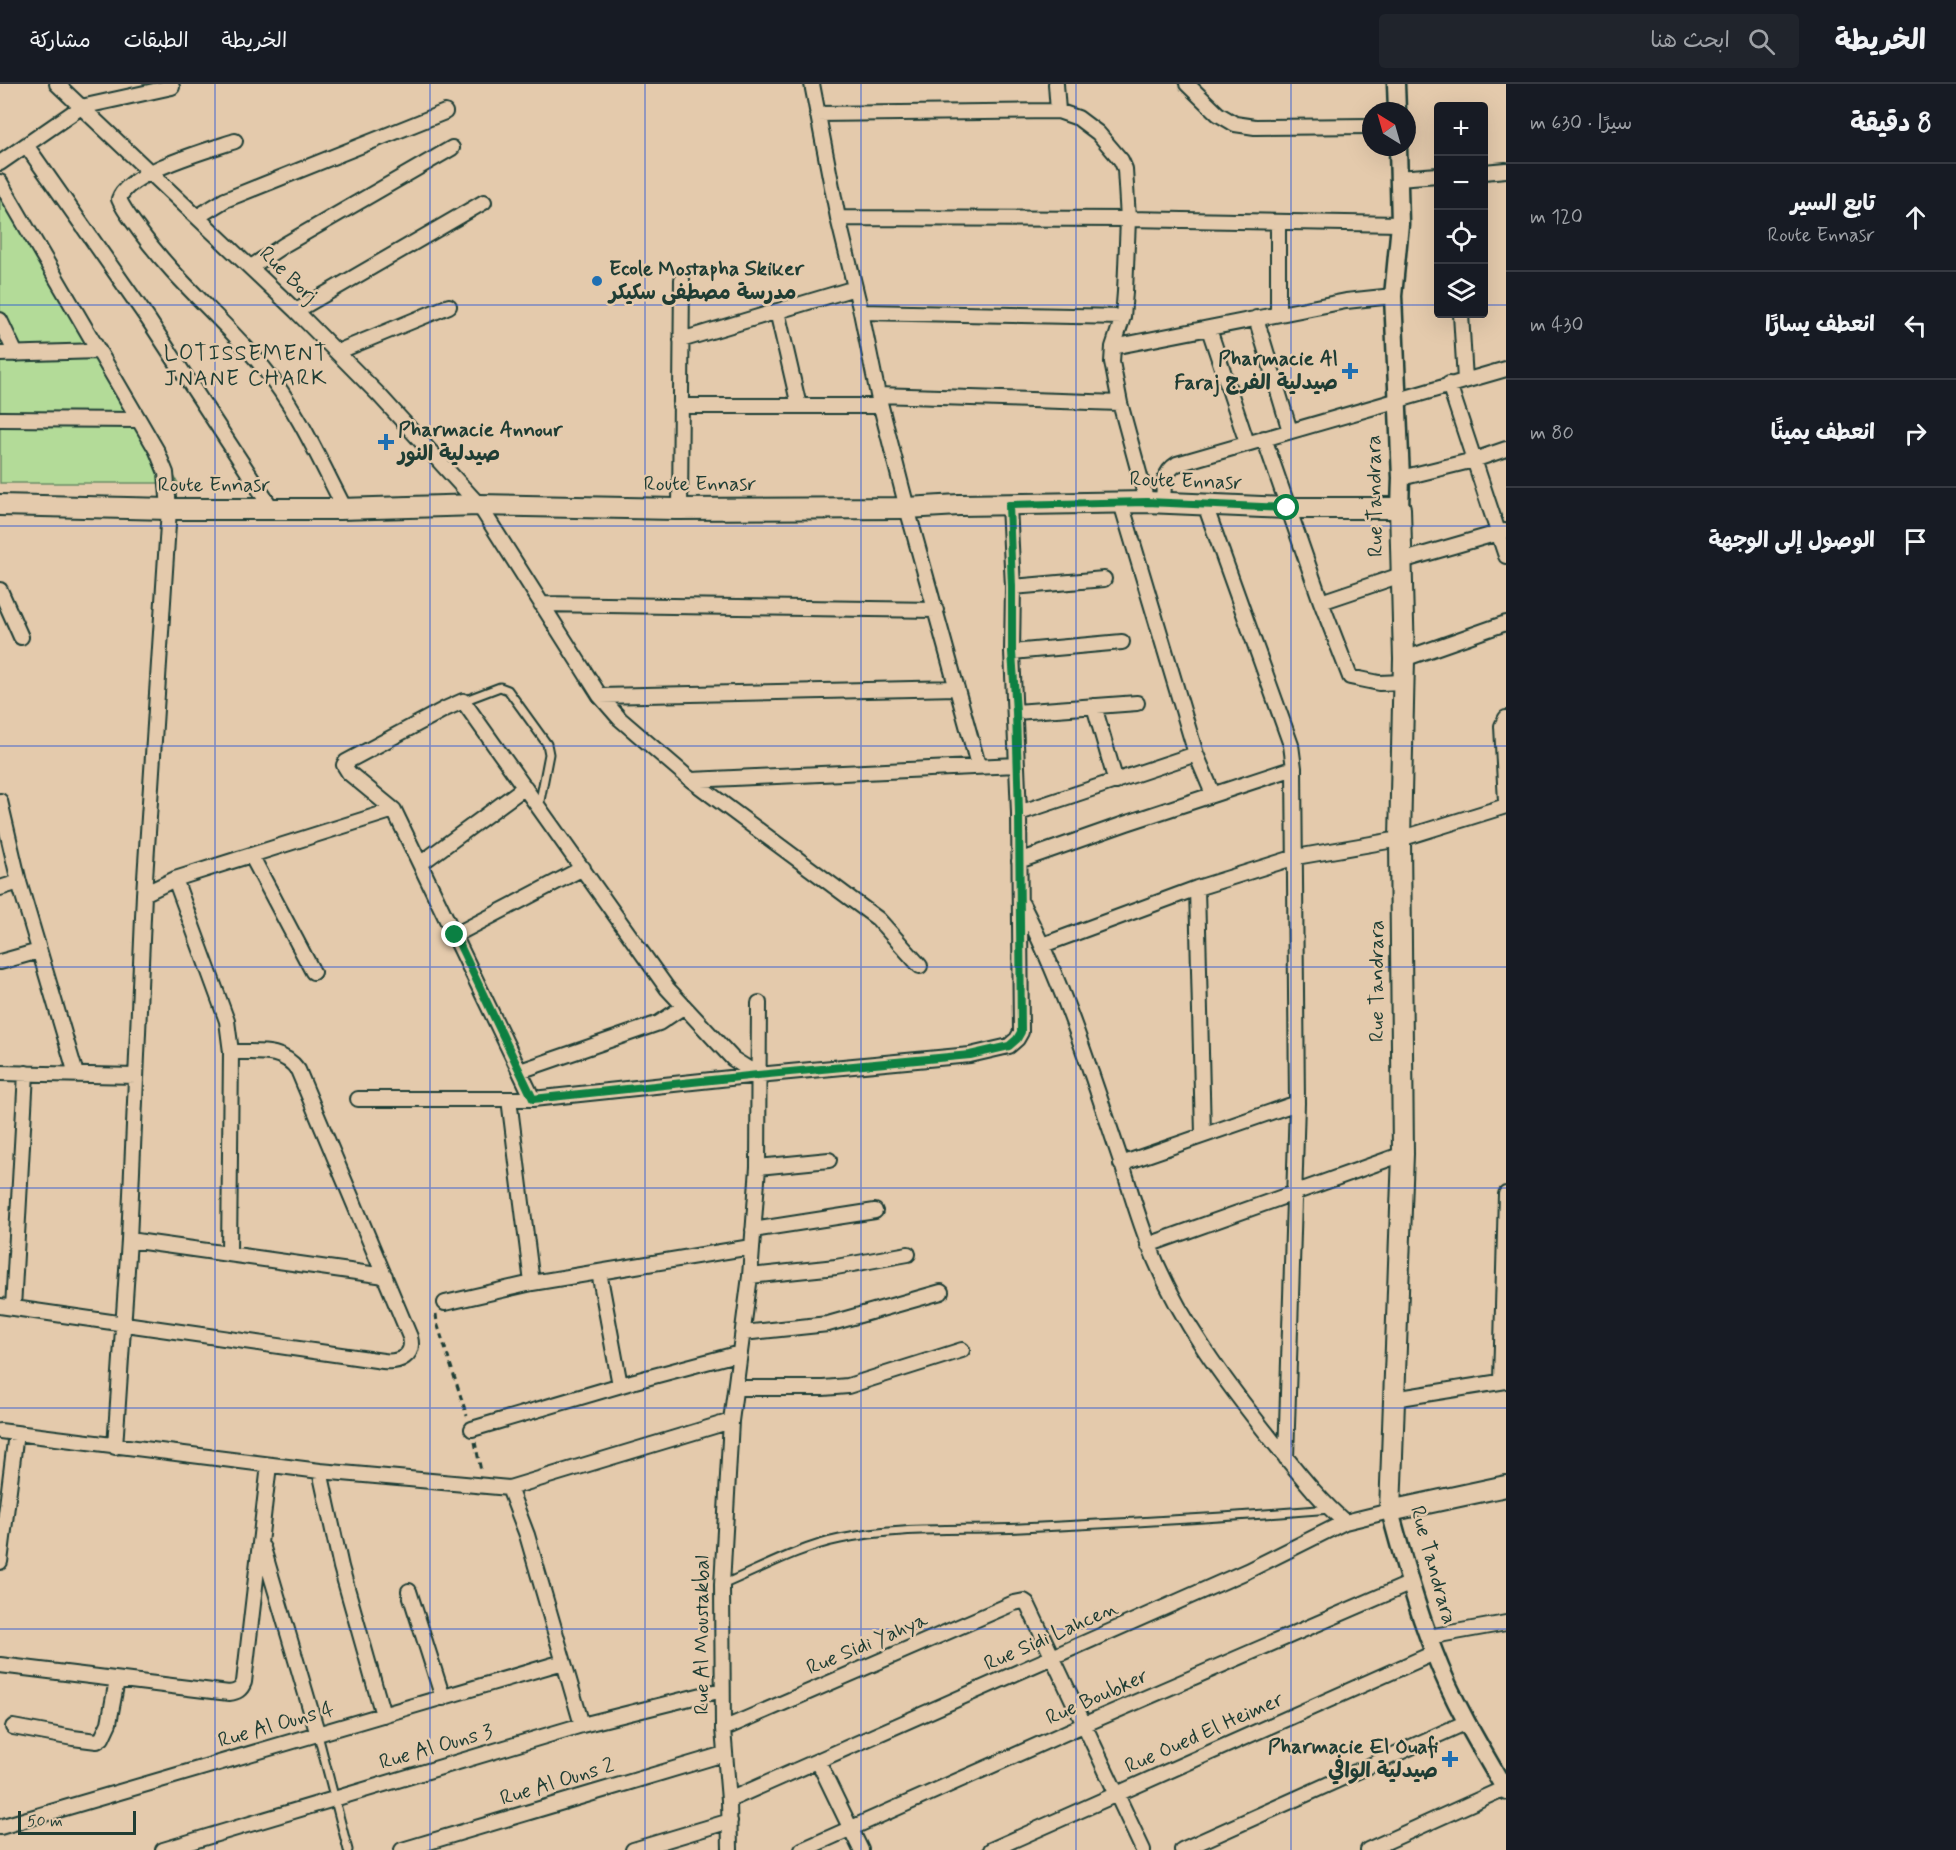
<!DOCTYPE html>
<html lang="ar">
<meta charset="utf-8">
<style>
:root{--surface:#171b24;--page:#20242c;--text:#f1f3f6;--muted:#9ea1a6;--line:#363941}
body{margin:0;font-family:Mynerve,"Playpen Sans Arabic",sans-serif;background:var(--page);color:var(--text);direction:rtl}
.controls{position:absolute;right:18px;top:18px;display:grid;overflow:hidden;border-radius:6px;box-shadow:0 6px 24px #0002}
.controls button{width:54px;height:54px;display:grid;place-items:center;padding:0;border:0;border-bottom:2px solid var(--line);background:var(--surface);color:var(--text);font:30px sans-serif}
.compass{position:absolute;left:1362px;top:18px;width:54px;height:54px;border-radius:50%;background:var(--surface);box-shadow:0 6px 24px #0002;rotate:323deg}
.scale{position:absolute;left:18px;bottom:15px;width:118px;box-sizing:border-box;padding-left:6px;border:3px solid #1f3d34;border-top:0;font-size:16px;line-height:21px;white-space:nowrap;color:#1f3d34;-webkit-text-stroke:4px #e4caac;paint-order:stroke}
.stop{position:absolute;width:18px;height:18px;margin:-14px;border:4px solid #0b8043;border-radius:50%;background:#fff}
.stop.end{background:#0b8043;border-color:#fff;box-shadow:0 2px 6px #0008}
.list{margin:0;padding:0;list-style:none}
h2{display:flex;justify-content:space-between;align-items:center;height:78px;margin:0;padding:0 24px;font-size:26px}
h2 small{font-size:20px;font-weight:400;color:var(--muted)}
.list li{display:grid;grid-template-columns:39px 1fr auto;gap:18px;align-items:center;box-sizing:border-box;height:108px;padding:0 24px;border-top:2px solid var(--line)}
.list b{display:block;font-size:22px;white-space:nowrap}
.list p{margin:0;font-size:20px;white-space:nowrap;color:var(--muted)}
.list em{font-size:20px;font-style:normal;color:var(--muted)}
.icon{flex:none;width:33px;height:33px;fill:none;stroke:currentColor;stroke-width:2;stroke-linecap:round;stroke-linejoin:round}
.map{position:relative;flex:none;width:1506px;height:1766px;overflow:hidden;direction:ltr}
header{display:flex;align-items:center;gap:36px;box-sizing:border-box;height:84px;padding:0 30px;background:var(--surface);border-bottom:2px solid var(--line)}
header strong{font-size:28px}
nav{display:flex;gap:33px;margin-inline-start:auto;font-size:21px}
.search{width:420px;height:54px;background:var(--page);display:flex;align-items:center;gap:15px;box-sizing:border-box;padding:0 21px;border-radius:6px;color:var(--muted);font-size:22px}
main{display:flex}
aside{flex:1;background:var(--surface)}
.map>svg:first-child{display:block}
.green{fill:#b3db98;stroke:#698c66;stroke-width:1.5}
.lines{fill:none;stroke-linecap:round;stroke-linejoin:round}
.service-casing{stroke:#1f3d34;stroke-width:11}
.minor-casing{stroke:#1f3d34;stroke-width:18}
.tertiary-casing{stroke:#1f3d34;stroke-width:21}
.secondary-casing{stroke:#1f3d34;stroke-width:24}
.path{stroke:#1f3d34;stroke-width:3;stroke-dasharray:6 4.5;stroke-linecap:butt}
.service{stroke:#e4caac;stroke-width:7}
.minor{stroke:#e4caac;stroke-width:14}
.tertiary{stroke:#e4caac;stroke-width:16}
.secondary{stroke:#e4caac;stroke-width:20}
.route{stroke:#0b8043;stroke-width:8}
.grid{fill:none;stroke:#1d4ed8;stroke-width:1.5;stroke-opacity:0.55}
.poi-dot{fill:#1f6fb2;stroke:#e4caac;stroke-width:2}
.labels{text-anchor:middle;dominant-baseline:central;stroke-width:5;stroke-linejoin:round;paint-order:stroke}
.poi-label{font-size:21px;font-weight:bold;fill:#1f3d34;stroke:#e4caac;text-anchor:start}
.street-label{font-size:21px;fill:#1f3d34;stroke:#e4caac}
.neighbourhood-label{font-size:22px;letter-spacing:1.5px;fill:#1f3d34;stroke:#e4caac}
</style>
<header>
<strong>الخريطة</strong>
<div class="search"><svg class="icon" aria-label="search" viewBox="0 0 24 24"><circle cx="10" cy="10" r="6"/><path d="M15 15l6 6"/></svg>ابحث هنا</div>
<nav><a>الخريطة</a><a>الطبقات</a><a>مشاركة</a></nav>
</header>
<main>
<aside>
<h2>8 دقيقة<small>سيرًا · 630 m</small></h2>
<ul class="list">
<li><svg class="icon" aria-label="ahead" viewBox="0 0 24 24"><path d="M12 20V5M6 11l6-6 6 6"/></svg><div><b>تابع السير</b><p>Route Ennasr</p></div><em>120 m</em></li>
<li><svg class="icon" aria-label="left" viewBox="0 0 24 24"><path d="M17 20v-9H6M10 6l-5 5 5 5"/></svg><div><b>انعطف يسارًا</b></div><em>430 m</em></li>
<li><svg class="icon" aria-label="right" viewBox="0 0 24 24"><path d="M7 20v-9h11M14 6l5 5-5 5"/></svg><div><b>انعطف يمينًا</b></div><em>80 m</em></li>
<li><svg class="icon" aria-label="arrive" viewBox="0 0 24 24"><path d="M6 21V4h12l-3 4 3 4H6"/></svg><div><b>الوصول إلى الوجهة</b></div></li>
</ul>
</aside>
<div class="map">
<svg width="1506" height="1766" viewBox="0 0 1506 1766">
<rect width="100%" height="100%" fill="#e4caac"/>
<filter id="ink" filterUnits="userSpaceOnUse"><feTurbulence type="fractalNoise" baseFrequency=".0167" numOctaves="2"/><feDisplacementMap in="SourceGraphic" scale="12" xChannelSelector="R" yChannelSelector="G"/><feConvolveMatrix kernelMatrix="1 2 1 2 8 2 1 2 1" color-interpolation-filters="sRGB"/></filter>
<g filter="url(#ink)">
<path class="green" d="M0,92L178,399H0Z"/>
<g class="lines">
<defs>
<path id="service" d="M463,617L500,603L508,606L547,660L549,670L539,722
M722,1501C760,1485 800,1463 840,1455C900,1442 961,1447 1021,1444C1124,1439 1227,1434 1330,1425
M318,1651L348,1766"/>
<path id="minor" d="M57,0L296,227L380,312L479,421L600,612L620,635L691,696L1017,681
M812,0L838,134L861,228L878,311L907,424L978,681
M1056,0L1058,27L1078,34L1098,49L1121,76L1125,85L1128,135L1125,208L1123,233L1113,263L1112,278L1120,319L1147,418
M1187,0L1218,30L1235,40L1255,43L1371,42
M817,30L1058,27
M235,57C208,66 128,88 119,115C124,127 132,136 139,146C175,196 223,235 262,282C297,324 320,377 345,425
M26,61L148,235L272,425
M0,79L81,23L172,3
M1484,88L1506,86
M1398,94L1438,91
M0,98L139,336
M197,133L225,116L445,28
M838,134L1128,135L1400,140
M251,183L284,161L452,64
M296,227L484,118
M777,227L799,322
M861,228L1123,233
M1278,230V138
M1461,230L1465,296
M1256,234L1290,347
M0,236L16,270
M1209,245L1247,359
M681,256L855,204
M1113,263L1346,217L1393,212
M337,268L449,222
M0,270L99,267
M1449,300L1506,472
M878,311L1120,319
M680,322H881
M0,335L139,336L157,367L166,389L169,425L144,810L129,1156L115,1363
M1264,354L1321,518L1350,593L1379,599L1403,598
M1401,394L1474,376L1506,365
M1121,419L1196,670L1213,710
M1163,419C1164,404 1162,389 1177,380L1506,285
M1205,421L1291,661L1294,684L1297,1019L1286,1374
M680,424L682,195
M1401,477L1505,447
M1013,503L1104,495
M0,506L21,553
M1321,518L1401,491
M541,520L936,526
M1012,568L1122,558
M1404,575L1506,539
M600,612L957,604
M1094,622L1116,698
M1016,628L1137,619
M1506,634L1502,642L1506,718
M691,696L878,835L920,882
M0,717L19,798L76,990
M1019,729L1196,670
M251,771L313,888
M1019,777L1127,739L1294,684
M420,780L525,703
M175,795L227,937L231,968L229,1170
M0,804L19,798
M1197,804L1203,1050
M144,810L175,795L394,726
M1022,820C1065,903 1093,995 1123,1083C1131,1109 1139,1136 1149,1161C1177,1234 1227,1300 1275,1360C1298,1388 1318,1415 1345,1438
M455,851L583,784
M1043,861L1197,804L1296,773L1400,755L1506,722
M0,878L39,867
M520,987L659,939L683,923
M0,989L136,992
M358,1015H533L758,991L970,971L1009,962L1017,955L1021,948L1019,729L1012,568L1013,503L1009,421
M509,1015L532,1199
M533,1015L394,726L349,689L344,681L346,678L445,625L463,617L667,904L733,975L758,991
M1121,1080L1297,1019
M758,1083L829,1076
M753,1146L875,1127
M129,1156L385,1192
M1148,1161L1403,1070
M599,1188L620,1301
M750,1192L836,1183L908,1170
M445,1219L532,1199L751,1163
M0,1222L383,1277C399,1279 415,1272 410,1253L298,986C282,963 256,969 231,968
M13,1224L26,989
M743,1249L828,1240L941,1208
M1501,1298L1506,1110
M736,1304H823L848,1302L962,1266
M1394,1315L1506,1297
M472,1345L635,1297L740,1269
M0,1347L320,1387L509,1404L731,1337
M320,1387L341,1483L383,1631
M509,1404L527,1451L582,1641
M263,1464L318,1651
M0,1478L16,1349
M409,1507L443,1614
M1428,1553L1506,1539
M0,1581L229,1609C237,1608 241,1606 244,1598L269,1381
M13,1643L73,1654L97,1657L102,1654L109,1639L117,1596
M723,1645L1014,1519L1024,1517L1027,1519L1143,1766
M818,1677L861,1766
M729,1716L1247,1487L1345,1438L1390,1427
M0,1743L563,1578
M163,1766L582,1641L722,1606
M402,1766L724,1670
M633,1766L730,1737
M730,1766L729,1716L723,1645L722,1501L731,1337L750,1192L758,1083L759,919
M802,1766L1083,1641L1409,1500
M991,1766L1434,1569
M1182,1766L1467,1638
M1368,1766L1505,1704"/>
<path id="tertiary" d="M1396,0L1397,27
M1398,63L1400,140L1393,212L1401,394L1400,424
M1390,1427C1403,1475 1416,1522 1434,1568C1452,1616 1480,1663 1506,1707"/>
<path id="secondary" d="M0,421L169,425H339L479,421L676,425L907,424L959,421L1147,418L1287,424H1400L1404,575L1400,755L1403,1070L1390,1427L1506,1402"/>
</defs>
<use href="#service" class="service-casing"/>
<use href="#minor" class="minor-casing"/>
<use href="#tertiary" class="tertiary-casing"/>
<use href="#secondary" class="secondary-casing"/>
<path class="path" d="M436,1230L437,1239L467,1332
M475,1358L481,1387"/>
<use href="#service" class="service"/>
<use href="#minor" class="minor"/>
<use href="#tertiary" class="tertiary"/>
<use href="#secondary" class="secondary"/>
</g>
</g>
<g class="lines" filter="url(#ink)">
<path class="route" d="M455,851L533,1015L758,991L970,971L1009,962L1017,955L1021,948L1019,729L1016,628L1012,568V503L1009,421L1147,418L1287,424"/>
</g>
<path class="grid" d="M215,0V1766M430,0V1766M645,0V1766M861,0V1766M1076,0V1766M1291,0V1766M0,221H1438M1484,221H1506M0,442H1506M0,662H1506M0,883H1506M0,1104H1506M0,1324H1506M0,1545H1506"/>
<g class="poi-dot">
<circle cx="597" cy="197" r="6"/>
<path d="M1347 278h6v6h6v6h-6v6h-6v-6h-6v-6h6z"/>
<path d="M383 349h6v6h6v6h-6v6h-6v-6h-6v-6h6z"/>
<path d="M1447 1666h6v6h6v6h-6v6h-6v-6h-6v-6h6z"/>
</g>
<g class="labels">
<g class="poi-label">
<text x="609" y="185">Ecole Mostapha Skiker<tspan x="609" dy="24">مدرسة مصطفى سكيكر</tspan></text>
<text x="1338" y="275" text-anchor="end">Pharmacie Al<tspan x="1338" dy="24">Faraj صيدلية الفرج</tspan></text>
<text x="398" y="346">Pharmacie Annour<tspan x="398" dy="24">صيدلية النور</tspan></text>
<text x="1438" y="1663" text-anchor="end">Pharmacie El Ouafi<tspan x="1438" dy="24">صيدلية الوافي</tspan></text>
</g>
<g class="street-label">
<text transform="translate(288 191) rotate(44)">Rue Borj</text>
<text transform="translate(1186 397) rotate(2)">Route Ennasr</text>
<text x="700" y="400">Route Ennasr</text>
<text x="214" y="401">Route Ennasr</text>
<text transform="translate(1375 412) rotate(-91)">Rue Tandrara</text>
<text transform="translate(1377 897) rotate(-90)">Rue Tandrara</text>
<text transform="translate(1433 1481) rotate(74)">Rue Tandrara</text>
<text transform="translate(702 1551) rotate(-90)">Rue Al Moustakbal</text>
<text transform="translate(1051 1552) rotate(-24)">Rue Sidi Lahcen</text>
<text transform="translate(867 1560) rotate(-23)">Rue Sidi Yahya</text>
<text transform="translate(1097 1613) rotate(-24)">Rue Boubker</text>
<text transform="translate(276 1641) rotate(-16)">Rue Al Ouns 4</text>
<text transform="translate(1204 1649) rotate(-24)">Rue Oued El Heimer</text>
<text transform="translate(436 1663) rotate(-16)">Rue Al Ouns 3</text>
<text transform="translate(557 1698) rotate(-17)">Rue Al Ouns 2</text>
</g>
<g class="neighbourhood-label">
<text x="246" y="270">LOTISSEMENT<tspan x="246" dy="25">JNANE CHARK</tspan></text>
</g>
</g>
</svg>
<div class="controls">
<button>+</button>
<button>−</button>
<button><svg class="icon" aria-label="locate" viewBox="0 0 24 24"><circle cx="12" cy="12" r="6"/><path d="M12 2v4M12 18v4M2 12h4M18 12h4"/></svg></button>
<button><svg class="icon" aria-label="layers" viewBox="0 0 24 24"><path d="M12 4l9 5-9 5-9-5zM3 14l9 5 9-5"/></svg></button>
</div>
<svg class="compass" viewBox="-18 -18 36 36"><path d="M0-13l5 13h-10z" fill="#e53935"/><path d="M0 13l5-13h-10z" fill="#9ea1a6"/></svg>
<div class="scale">50 m</div>
<div class="stop" style="left:1287px;top:424px"></div>
<div class="stop end" style="left:455px;top:851px"></div>
</div>
</main>
